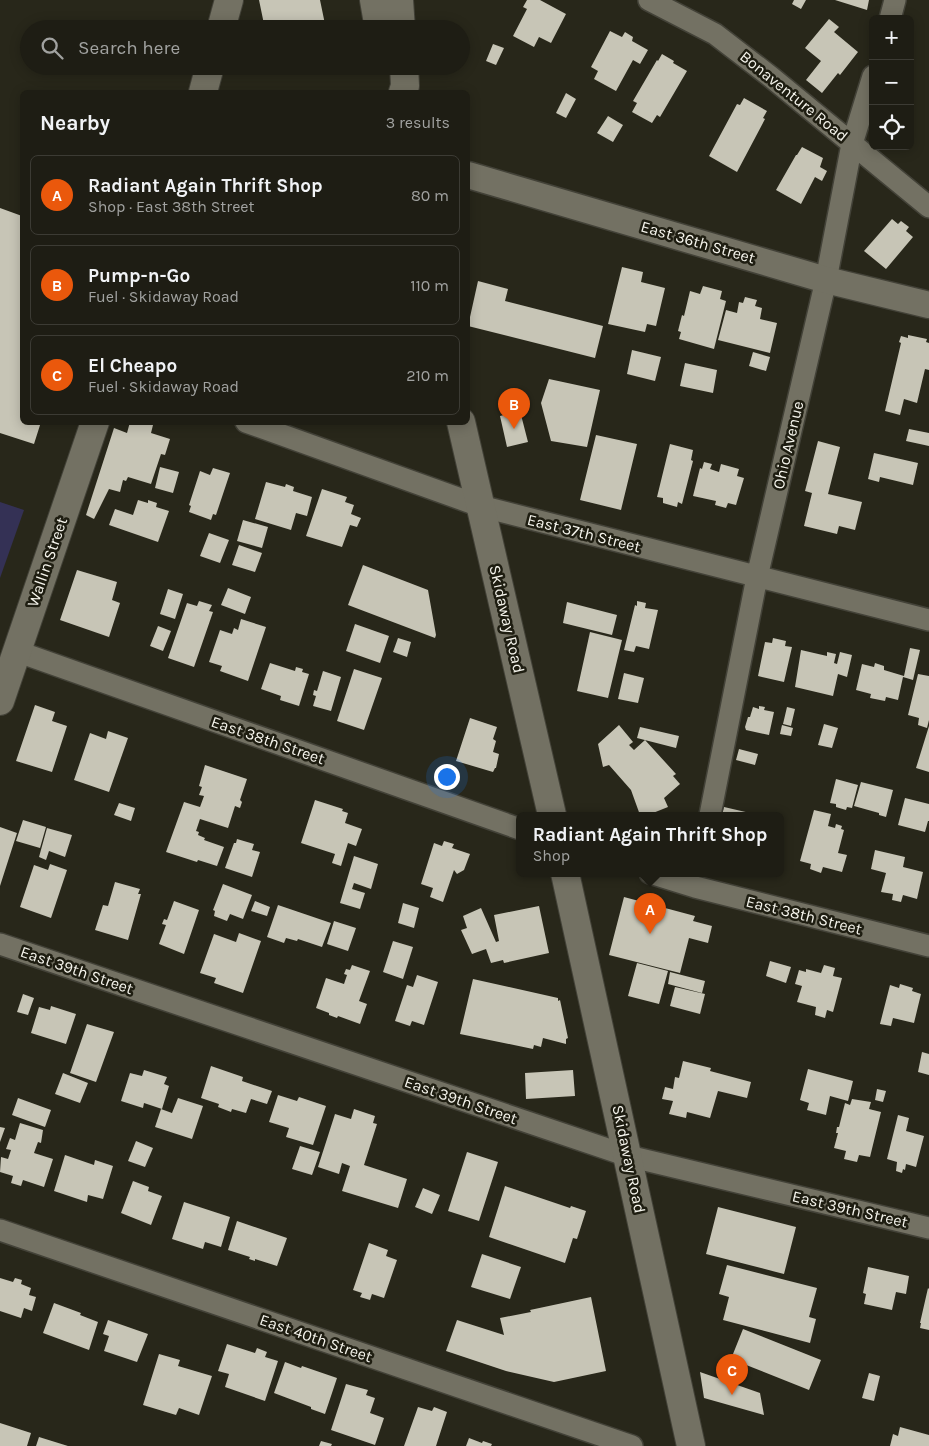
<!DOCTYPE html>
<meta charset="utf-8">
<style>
:root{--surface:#1e1d14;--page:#26261d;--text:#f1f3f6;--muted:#a1a2a0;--line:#3c3b34;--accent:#ea580c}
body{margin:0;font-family:Karla,sans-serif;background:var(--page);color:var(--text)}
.controls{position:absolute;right:15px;top:15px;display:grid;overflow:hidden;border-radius:8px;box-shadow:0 2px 12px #0003}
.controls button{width:45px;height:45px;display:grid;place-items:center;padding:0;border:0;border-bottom:1px solid var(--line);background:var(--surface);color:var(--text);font:25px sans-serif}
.you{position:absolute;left:446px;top:776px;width:18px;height:18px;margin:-12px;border:4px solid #fff;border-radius:50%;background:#1a73e8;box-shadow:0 0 0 8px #1a73e833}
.badge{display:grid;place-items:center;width:32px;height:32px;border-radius:50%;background:var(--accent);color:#fff;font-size:16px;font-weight:700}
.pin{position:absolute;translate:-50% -41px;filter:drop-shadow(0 1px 2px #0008)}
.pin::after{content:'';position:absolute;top:26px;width:18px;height:15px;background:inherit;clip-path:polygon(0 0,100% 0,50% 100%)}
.popup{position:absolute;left:516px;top:812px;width:268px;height:65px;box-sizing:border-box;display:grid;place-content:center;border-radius:8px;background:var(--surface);filter:drop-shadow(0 1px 4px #0005);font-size:16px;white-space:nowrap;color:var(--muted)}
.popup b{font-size:19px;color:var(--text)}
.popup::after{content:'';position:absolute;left:50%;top:100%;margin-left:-10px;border:10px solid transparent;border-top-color:var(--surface)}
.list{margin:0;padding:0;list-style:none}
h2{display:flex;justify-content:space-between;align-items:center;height:65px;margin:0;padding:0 20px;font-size:21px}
h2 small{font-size:16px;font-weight:400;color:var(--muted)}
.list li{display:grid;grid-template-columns:32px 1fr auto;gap:15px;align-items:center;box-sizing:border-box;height:80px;margin:0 10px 10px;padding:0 10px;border:1px solid var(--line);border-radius:8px}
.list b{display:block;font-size:19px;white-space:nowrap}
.list p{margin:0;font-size:16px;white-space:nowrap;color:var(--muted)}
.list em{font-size:16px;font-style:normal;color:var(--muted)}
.icon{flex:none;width:28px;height:28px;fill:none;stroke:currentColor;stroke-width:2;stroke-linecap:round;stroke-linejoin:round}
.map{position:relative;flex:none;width:929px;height:1446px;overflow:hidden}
.search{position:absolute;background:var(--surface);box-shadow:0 2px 12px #0003;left:20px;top:20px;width:450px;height:55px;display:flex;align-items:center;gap:12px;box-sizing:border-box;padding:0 18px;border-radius:28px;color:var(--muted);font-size:19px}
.panel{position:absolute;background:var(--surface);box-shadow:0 2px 12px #0003;left:20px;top:90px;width:450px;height:335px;border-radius:8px}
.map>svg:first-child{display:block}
.green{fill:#343155}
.building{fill:#c7c5b6}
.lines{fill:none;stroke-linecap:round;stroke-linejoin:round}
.minor-casing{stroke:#434238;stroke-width:24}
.tertiary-casing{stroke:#434238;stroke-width:29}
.secondary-casing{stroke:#434238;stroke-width:30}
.minor{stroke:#737163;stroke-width:21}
.tertiary{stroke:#737163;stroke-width:26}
.secondary{stroke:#737163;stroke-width:28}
.labels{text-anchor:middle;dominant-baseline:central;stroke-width:5;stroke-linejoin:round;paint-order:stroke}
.street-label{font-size:16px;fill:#f5f4ec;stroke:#1e1d11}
</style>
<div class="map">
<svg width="929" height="1446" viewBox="0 0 929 1446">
<rect width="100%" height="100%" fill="#28271a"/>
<path class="green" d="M0,502L24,510L0,578Z"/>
<path class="building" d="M259,0H320L326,29H265Z
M527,0H540L566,14L551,43L539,37L534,47L513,36L527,9L523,7Z
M794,0H806L801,9L792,4Z
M835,0H869L867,10Z
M829,19L839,27L834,32L858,52L840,75L838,73L822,93L806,80L821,61L805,48Z
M610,31L622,37L625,32L633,37L632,41L648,50L640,64L633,60L616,91L594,79L598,71L591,67Z
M493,44L504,48L496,65L486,61Z
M662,54L674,61L673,63L687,71L660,117L657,115L652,123L632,112L637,103L633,101L657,60L658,61Z
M566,93L576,99L566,118L556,113Z
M744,98L767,111L763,118L765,119L737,172L709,156L737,104L740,105Z
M608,116L623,125L613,142L597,133Z
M802,147L823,158L820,167L827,171L822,181L815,177L801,204L776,190L796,155H797Z
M0,208L22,216V422H41L34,444L0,433Z
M892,219L898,224L901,221L909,227L906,231L913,237L886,269L864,251Z
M622,267L643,272L641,282L665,288L656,326L647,324L645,332L608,324Z
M478,281L508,289L505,301L603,326L595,358L468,326Z
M703,286L722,291L720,299L726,301L714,349L679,339L681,332L678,331L682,315L684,316L690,291L700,294Z
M745,297L757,300L755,306L762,308L760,319L777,323L770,353L718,340L726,310L737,313L739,302L743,303Z
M908,335L927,339L926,342L929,343V370L925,369L917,403L904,399L900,415L885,411L901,343L899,342L901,336L908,338Z
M632,350L661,357L655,381L627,374Z
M753,352L770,357L766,371L749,366Z
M685,363L717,370L713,393L680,386Z
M549,379L600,390L587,447L551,441L541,403Z
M520,411L528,442L507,447L500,416Z
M130,422H144L153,425L151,433L170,439L165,455L161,454L151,484L128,477L126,481L123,480L120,492L109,489L94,519L86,515L114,428L127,433Z
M909,429L929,433V446L906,441Z
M596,435L637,444L621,510L580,500Z
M818,441L840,447L828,494L862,502L855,530L839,526L837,534L804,526L812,493L805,491Z
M670,444L693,450L691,460L693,461L682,504L678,502L677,507L663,503V498L657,497Z
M874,453L918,463L913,485L880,477L879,482L868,479Z
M704,462L712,464L710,469L719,472L721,464L739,469L737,476L744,478L736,505L728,503L726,508L715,505L716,501L693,496L700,468L702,469Z
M160,467L179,472L173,493L155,488Z
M213,468L230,473L216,515L213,514L211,520L189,512L191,506L189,505L200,471L210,475Z
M266,482L285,487L286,484L294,487L293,491L312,497L307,516L296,513L291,530L255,519Z
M322,489L347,497L345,502L354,505L351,514L361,518L357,527L350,525L342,547L306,536Z
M138,500L148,503V500L157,503L156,507L169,511L158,542L109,525L115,509L133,515Z
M243,520L268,527L262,548L237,541Z
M209,533L229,540L220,563L200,556Z
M239,545L262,553L255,572L232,565Z
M363,565L428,590L436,635L435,638L348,605Z
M77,570L117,582L112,600L120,603L109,637L60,620Z
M228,588L251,597L245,614L221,605Z
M168,589L183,594L175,619L160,614Z
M199,601L212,605L209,611L213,612L194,667L168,658L187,603L197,606Z
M637,601L646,603L645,608L658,610L649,649L636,646L634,652L624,650L635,605L637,606Z
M567,602L617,615L612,635L563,623Z
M241,619L266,627L248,681L220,671L222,666L209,662L220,630L232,634L234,628L238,630Z
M355,624L389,636L380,663L346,651Z
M158,626L171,631L163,651L150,646Z
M590,632L622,640L608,698L577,691Z
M398,638L411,642L407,657L393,652Z
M773,638L786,641L785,646L792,647L784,682L758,676L765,642L772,643Z
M910,648L920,650L913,680L903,677L898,700L886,697L885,701L870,698L871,694L856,690L862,664L874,667L875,663L884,666V670L904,676Z
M801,650L827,656V652L836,654L834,663L837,664L840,652L852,655L847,677L838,674L833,696L795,687Z
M270,663L295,671L296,667L303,669L302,672L309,674L299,706L280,700L281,696L261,689Z
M354,669L382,678L364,730L337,721Z
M323,671L341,677L331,711L313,706L316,696L313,695L314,690L317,691Z
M624,673L644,678L638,703L618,699Z
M918,674L929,676V720L927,728L918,725L919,718L908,715Z
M35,705L55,712L52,721L67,726L52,772L16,761Z
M759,706L765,707L764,710L774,712L769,735L746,730L745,727L748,717H750L753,707L759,709Z
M787,707L795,709L791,726L783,724Z
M470,718L497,727L493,739L496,741L493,752L499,754L496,768H495L493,772L456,761Z
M824,724L838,728L832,748L818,745Z
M619,725L633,742L629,745L634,750L645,740L676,774L673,776L680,784L664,798L668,807L648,815H640L631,790L609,765L603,767L598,744Z
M782,725L793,728L791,736L780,734Z
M929,726V772L916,768Z
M640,727L679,736L676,748L637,738Z
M108,731L128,738L109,792L74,780L90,733L106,739Z
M739,749L758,754L755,765L736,760Z
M205,765L247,779L240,800L242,802L240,808L235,806L228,828L200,819L196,831L199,832L198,835L205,838L204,840L224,847L217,866L198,860L197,862L166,852L184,802L200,807L204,796L199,795L202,787L199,786Z
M836,779L858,785L852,808L847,807L846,810L836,807V804L830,803Z
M861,782L893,790L886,817L879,815V813L854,806Z
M905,798L929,804V821H928L925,832L898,825Z
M315,800L343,809L342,811L348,813L345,823L362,829L356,846L348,843L341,866L332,863L335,854L301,843Z
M119,803L135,808L131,821L114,815Z
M724,807L750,813L749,815H722Z
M814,810L831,814L828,826L835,828L836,824L842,826L841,829L844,830L838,853L847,855L842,872L823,867L821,873L810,869L811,864L800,861Z
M23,820L46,827L40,848L16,841Z
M0,827L17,833L0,886Z
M47,828L72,835L65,857L49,851L46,860L39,857Z
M237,839L254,844L252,850L260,852L252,877L225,868L234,843H236Z
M444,841L454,844L452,848L470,854L464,870L457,874L454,870L443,902L430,897L433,888L421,884L434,843L442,846Z
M875,850L905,857L903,867L923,872L917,899L903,895L901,902L892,900L893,894L881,892L886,873L871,869Z
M354,856L378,864L371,889L354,883L352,889L365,893L360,909L340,903Z
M50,864L67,870L51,918L20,907L34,865L48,870Z
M115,882L140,889L138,894H141L128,940L95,930L103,905L108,906Z
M223,884L252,895L243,919L230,914L227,921L214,916L215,911L213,910Z
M624,897L695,916L693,921L712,926L708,943L689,938L680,973L609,955Z
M174,901L199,910L184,954L159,944L166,925L162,924L164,919L167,920Z
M255,901L270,907L267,916L251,911Z
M403,903L419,908L414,928L398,923Z
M278,905L331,923L322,947L298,939L297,941L286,938L284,943L267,937Z
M539,906L549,953L504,963L503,960L491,963L486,949L472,954L461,930L467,928L463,916L481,908L496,942L499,941L494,915Z
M334,921L356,928L348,951L327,944Z
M239,933L261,941L243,993L214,983L216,978L200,973L214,934L236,942Z
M393,941L413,947L403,979L383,972Z
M770,961L791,967L786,983L766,976Z
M637,963L668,971L659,1004L628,996Z
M352,965L370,971L359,1001L367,1004L360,1024L338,1016L337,1018L329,1015V1013L316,1008L326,978L344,984L347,975L344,974L346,969L350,970Z
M824,965L835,968L833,976L842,978L833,1012L827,1010L825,1018L815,1015L816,1007L797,1002L802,986L795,984L799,970L806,972V969L821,973Z
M670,972L705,981L702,993L668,984Z
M417,975L438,982L424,1025L412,1021L410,1026L395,1021L407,985L413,987Z
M473,979L558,998V1001L560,1000L568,1038L566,1039V1044L543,1038L541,1047L534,1045L533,1049L460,1034Z
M900,984L913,988L912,991L921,994L914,1023L893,1018L891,1026L880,1024L890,985L899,988Z
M675,987L705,994L700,1014L670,1006Z
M23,994L34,998L28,1015L17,1012Z
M51,1006L76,1014L66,1044L31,1033L39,1007L50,1010Z
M87,1024L114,1032L96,1082L70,1073Z
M922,1052L929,1054V1075L918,1072Z
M683,1061L711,1068L710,1071L751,1082L747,1098L718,1091L710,1118L687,1112L686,1118L669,1114L673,1101L662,1099L665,1087L673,1089L675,1077L679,1078Z
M211,1066L243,1077L242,1081L272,1091L267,1104L251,1099L246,1113L232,1109L231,1112L218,1107L219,1104L201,1098Z
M808,1069L853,1081L848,1101L830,1096L826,1115L807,1110L809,1103L800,1100Z
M144,1070L167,1077L164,1084L169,1086L162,1109L144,1103L143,1108L121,1101L130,1073L142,1076Z
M573,1070L575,1096L526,1099L525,1073Z
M63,1073L88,1083L80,1103L55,1094Z
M877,1089L886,1091L883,1102L875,1100Z
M278,1095L297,1101L299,1097L326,1106L313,1145L286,1137L289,1128L269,1122Z
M18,1098L51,1110L45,1127L12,1115Z
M178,1098L203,1106L192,1139L155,1127L161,1109L172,1113Z
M852,1099L871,1102L869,1109L881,1112L870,1157L859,1155L857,1162L844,1159L846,1151L834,1148L838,1133H836L837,1127H839L845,1103L850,1105Z
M354,1109L375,1116L373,1123L377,1124L364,1165L407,1179L398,1208L342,1191L350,1166L342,1163L339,1174L318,1167L335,1114L351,1119Z
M898,1115L909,1118L906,1131L924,1136L916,1167L906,1164L905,1170L903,1169L902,1173L896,1171L897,1162L887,1159Z
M20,1123L43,1130L41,1143L38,1142L34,1153L53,1159L44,1187L23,1180L21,1186L11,1183L13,1176L0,1172L1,1157L8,1159L11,1150L6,1149L10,1138L15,1140Z
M0,1127L5,1128L0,1142Z
M136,1141L153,1148L145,1167L128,1161Z
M300,1146L320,1152L312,1175L292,1169Z
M467,1152L498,1162L479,1221L448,1211Z
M65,1155L94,1165L95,1160L113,1166L103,1199L88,1195L87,1202L54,1191Z
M133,1181L149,1187L148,1191L162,1196L151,1225L121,1213Z
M505,1186L570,1208L571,1206L586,1211L577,1239L573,1238L565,1263L489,1237Z
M423,1188L440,1195L432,1214L415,1207Z
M184,1202L230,1217L221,1247L205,1242L203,1249L172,1239Z
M718,1207L796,1227L784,1274L706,1254Z
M237,1221L287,1238L277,1266L255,1259V1261L249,1259L250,1257L228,1250Z
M369,1243L388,1250L386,1256L397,1260L384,1298L372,1294L370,1300L360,1297L362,1293L353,1290Z
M482,1254L521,1267L510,1299L471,1287Z
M727,1265L817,1288L809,1317L816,1319L810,1343L723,1320L729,1297L719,1294Z
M868,1267L909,1276L906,1294L896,1292L892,1310L864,1304L866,1294L863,1293Z
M0,1278L13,1282L15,1278L22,1280L21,1284L31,1288L29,1295L36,1297L32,1311L24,1308L21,1318L0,1311Z
M928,1288L929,1289V1330L920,1328L921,1323H920Z
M591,1297L606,1371L554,1382L506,1371L446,1351L457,1320L504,1335L500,1318L531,1312L530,1310Z
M54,1303L81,1313L80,1315L98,1322L89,1350L43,1333Z
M108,1320L148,1334L137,1362L104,1351L109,1336L103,1334Z
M743,1329L821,1360L809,1390L731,1359Z
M227,1344L255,1353L257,1348L267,1352L265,1357L278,1361L265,1401L225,1387L229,1374L218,1371Z
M159,1354L180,1360L178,1366L212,1376L199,1415L179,1408L176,1415L143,1405Z
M285,1362L301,1368L302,1366L337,1378L325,1414L311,1409V1407L274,1393Z
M700,1372L760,1393L764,1415L704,1398Z
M869,1373L880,1376L874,1401L862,1398Z
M346,1384L368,1390L366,1395L375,1398L370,1413L384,1418L375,1445L331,1430Z
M418,1407L432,1411L434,1407L447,1412L436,1446H404Z
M0,1423L31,1433L27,1446H0Z
M900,1427L929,1435V1446H890L893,1434L898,1436Z
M39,1437L68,1446H36Z
M469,1438L482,1443L483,1441L492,1444L491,1446H466Z
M321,1441L332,1444L331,1446H319Z"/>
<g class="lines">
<defs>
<path id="minor" d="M649,0L715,34L771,77L929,207
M890,19L895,0
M246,422L480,506L929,620
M16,651L520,829
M710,815L757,577L826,280L852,144L873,76
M650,873L695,887L929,946
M0,944L628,1156L929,1228
M0,1230L632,1446"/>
<path id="tertiary" d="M468,175L826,280L929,305"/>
<path id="secondary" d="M374,0L379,29
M399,0L401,29
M221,29L229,0
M203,92L210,66
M403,92L405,86L404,66
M461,422L552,815
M0,701L95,422
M565,873L691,1446"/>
</defs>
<use href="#minor" class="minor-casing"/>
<use href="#tertiary" class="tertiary-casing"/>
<use href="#secondary" class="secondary-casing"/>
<use href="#minor" class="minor"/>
<use href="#tertiary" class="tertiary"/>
<use href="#secondary" class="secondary"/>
</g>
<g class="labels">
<g class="street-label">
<text transform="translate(794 96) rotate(39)">Bonaventure Road</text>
<text transform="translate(698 242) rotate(16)">East 36th Street</text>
<text transform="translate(788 445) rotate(-77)">Ohio Avenue</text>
<text transform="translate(584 533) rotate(14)">East 37th Street</text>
<text transform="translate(47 562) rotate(-71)">Wallin Street</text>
<text transform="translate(507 619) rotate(77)">Skidaway Road</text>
<text transform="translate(268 740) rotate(19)">East 38th Street</text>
<text transform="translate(804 915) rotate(14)">East 38th Street</text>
<text transform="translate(77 970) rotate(19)">East 39th Street</text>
<text transform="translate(461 1100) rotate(19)">East 39th Street</text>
<text transform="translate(629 1159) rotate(78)">Skidaway Road</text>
<text transform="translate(850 1209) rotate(13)">East 39th Street</text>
<text transform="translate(316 1338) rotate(19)">East 40th Street</text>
</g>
</g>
</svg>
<div class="controls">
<button>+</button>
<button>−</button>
<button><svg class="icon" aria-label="locate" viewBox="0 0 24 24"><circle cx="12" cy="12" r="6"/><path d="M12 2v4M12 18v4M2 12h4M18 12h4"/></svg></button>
</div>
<div class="you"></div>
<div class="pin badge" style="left:650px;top:934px">A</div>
<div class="popup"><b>Radiant Again Thrift Shop</b>Shop</div>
<div class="pin badge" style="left:514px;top:429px">B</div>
<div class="pin badge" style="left:732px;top:1395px">C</div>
<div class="search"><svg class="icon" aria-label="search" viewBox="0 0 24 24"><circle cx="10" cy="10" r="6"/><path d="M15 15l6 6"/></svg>Search here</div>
<section class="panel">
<h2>Nearby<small>3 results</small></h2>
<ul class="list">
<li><span class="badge">A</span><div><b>Radiant Again Thrift Shop</b><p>Shop · East 38th Street</p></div><em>80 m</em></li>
<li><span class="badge">B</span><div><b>Pump-n-Go</b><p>Fuel · Skidaway Road</p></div><em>110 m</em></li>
<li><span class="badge">C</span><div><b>El Cheapo</b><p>Fuel · Skidaway Road</p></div><em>210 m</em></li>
</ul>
</section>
</div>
